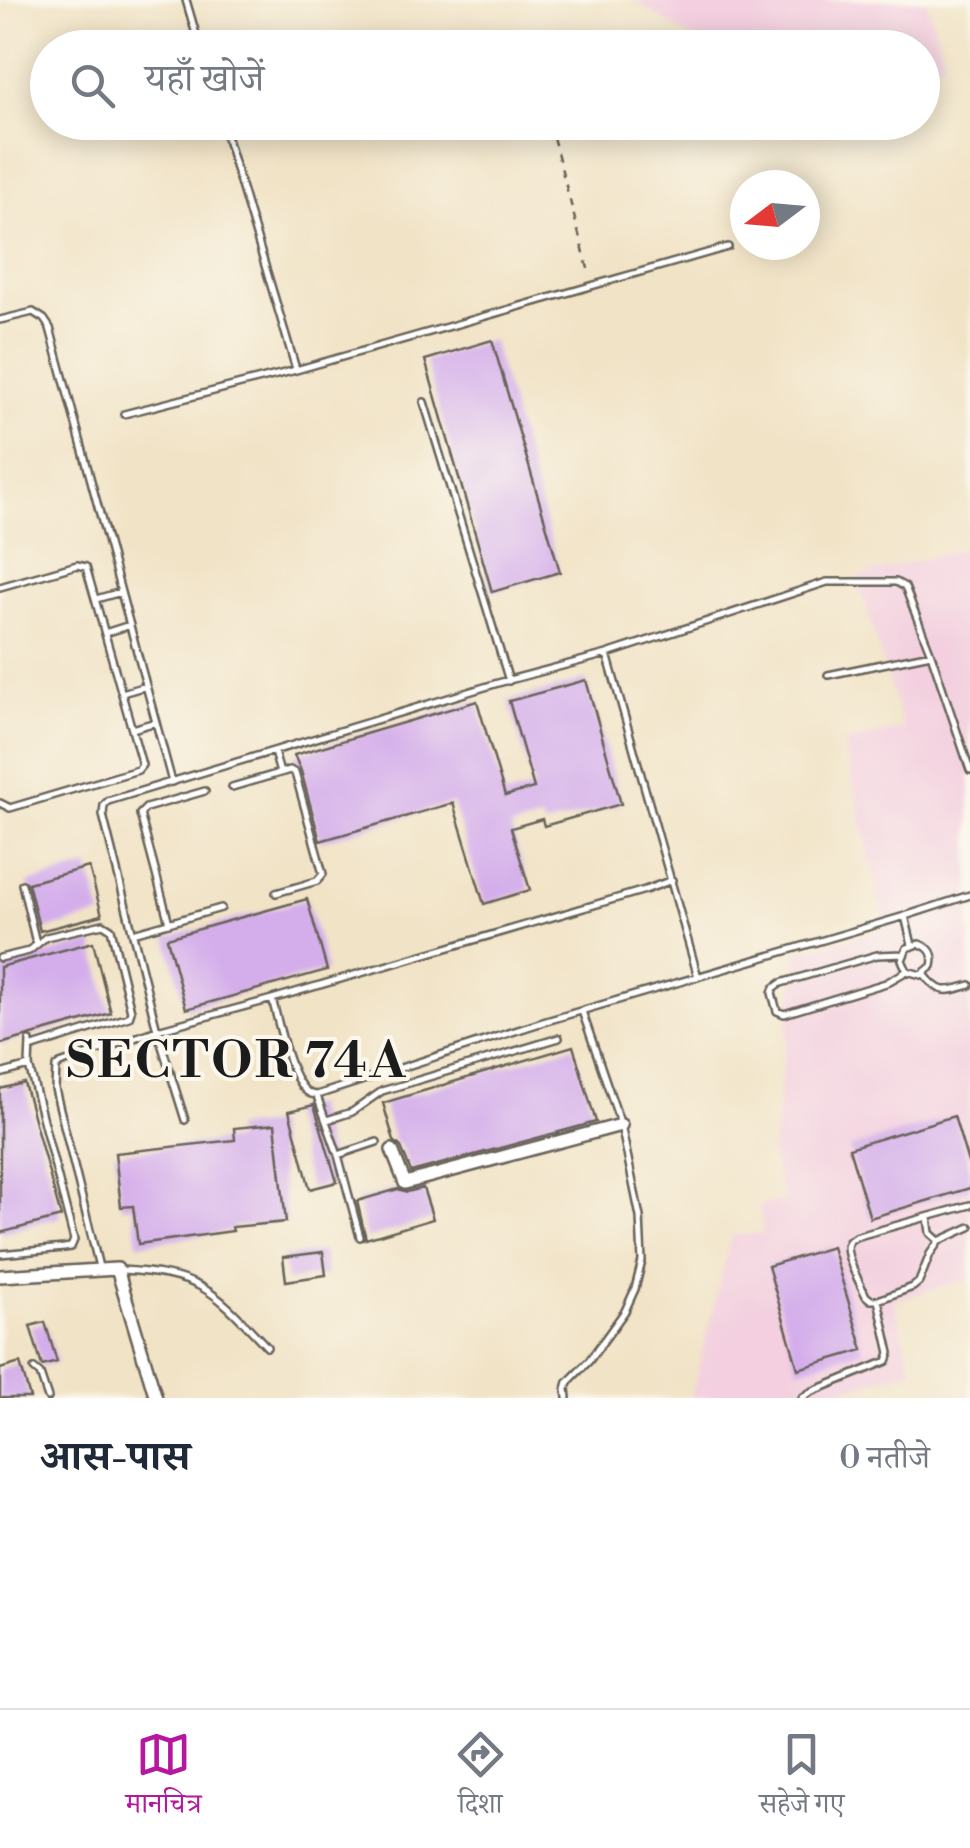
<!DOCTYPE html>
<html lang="hi">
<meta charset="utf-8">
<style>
:root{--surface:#fff;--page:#f2f2f3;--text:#1f2937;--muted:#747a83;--line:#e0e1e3;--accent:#b5179e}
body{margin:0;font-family:"Libre Bodoni","Noto Serif Devanagari",serif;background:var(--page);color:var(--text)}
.compass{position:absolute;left:730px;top:170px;width:90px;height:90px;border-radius:50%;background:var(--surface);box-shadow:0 5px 25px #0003;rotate:254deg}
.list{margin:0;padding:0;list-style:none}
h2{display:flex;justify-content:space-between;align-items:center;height:130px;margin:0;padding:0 40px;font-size:42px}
h2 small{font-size:32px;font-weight:400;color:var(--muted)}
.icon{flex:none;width:55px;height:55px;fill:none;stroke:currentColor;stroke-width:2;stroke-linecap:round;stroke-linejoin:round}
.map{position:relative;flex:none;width:970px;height:1398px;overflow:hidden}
.search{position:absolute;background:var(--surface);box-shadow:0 5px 25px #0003;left:30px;right:30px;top:30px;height:110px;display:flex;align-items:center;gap:25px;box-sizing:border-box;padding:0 35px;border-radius:55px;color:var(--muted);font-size:38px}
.sheet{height:310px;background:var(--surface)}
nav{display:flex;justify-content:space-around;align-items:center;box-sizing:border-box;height:140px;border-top:2px solid var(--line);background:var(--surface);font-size:28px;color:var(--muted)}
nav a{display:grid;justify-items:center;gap:5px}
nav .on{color:var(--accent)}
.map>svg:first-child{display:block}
.built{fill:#f3cfdf}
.building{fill:#d4aeeb}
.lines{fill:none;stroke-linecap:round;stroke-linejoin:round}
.service-casing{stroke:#676258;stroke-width:10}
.minor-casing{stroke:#676258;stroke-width:16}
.path{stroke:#676258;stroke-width:2.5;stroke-dasharray:8 8;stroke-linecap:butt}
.service{stroke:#fff;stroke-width:5}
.minor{stroke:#fff;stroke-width:11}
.labels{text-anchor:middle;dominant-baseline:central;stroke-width:8;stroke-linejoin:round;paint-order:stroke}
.district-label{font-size:50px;font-weight:bold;letter-spacing:2.5px;fill:#1c1c1c;stroke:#fbf7ec}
</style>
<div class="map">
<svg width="970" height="1398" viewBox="0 0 970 1398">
<rect width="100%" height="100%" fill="#fbf7ec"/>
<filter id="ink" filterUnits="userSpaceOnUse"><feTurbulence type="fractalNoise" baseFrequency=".01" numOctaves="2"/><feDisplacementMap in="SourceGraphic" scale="20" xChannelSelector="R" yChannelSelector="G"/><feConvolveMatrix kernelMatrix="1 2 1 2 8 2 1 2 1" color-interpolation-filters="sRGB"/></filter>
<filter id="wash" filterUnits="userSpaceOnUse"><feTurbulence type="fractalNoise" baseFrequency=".0048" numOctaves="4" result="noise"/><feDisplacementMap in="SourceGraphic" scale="40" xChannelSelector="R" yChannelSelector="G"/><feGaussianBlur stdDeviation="2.25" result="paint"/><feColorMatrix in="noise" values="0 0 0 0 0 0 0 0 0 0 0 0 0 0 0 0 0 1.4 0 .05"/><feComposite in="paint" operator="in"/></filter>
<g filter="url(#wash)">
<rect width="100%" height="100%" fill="#f1e3c6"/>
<path class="built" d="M633,0H926L945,61L923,67L922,48L704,47Z
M970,547V1279L894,1301L913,1370L814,1398H691L731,1236L764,1233L759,1206L785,1200L771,1156L798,952L886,928L844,743L903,728L857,577Z"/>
<g id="blocks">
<path class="building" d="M492,340L560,572L492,592L425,360Z
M586,680L621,804L544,826L542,819L511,828L530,890L484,904L453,803L320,841L301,771L294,755L477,701L505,796L534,788L509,701Z
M89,867L102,915L40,931L28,883Z
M307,899L327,970L186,1009L167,938Z
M93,942L111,1013L0,1044V967Z
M573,1046L596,1122L411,1172L401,1147L394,1141L383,1103Z
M24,1083L61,1217L0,1233V1089Z
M314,1105L337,1182L310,1189L289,1111Z
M954,1116L970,1169V1188L870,1218L849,1148Z
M275,1124L286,1222L232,1227L233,1231L138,1244L133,1206L121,1207L115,1153L235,1140L234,1128Z
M423,1188L433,1219L366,1239L357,1201L398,1189L407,1192Z
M832,1247L863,1350L798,1369L768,1266Z
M323,1252L326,1275L286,1281L283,1257Z
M45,1322L57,1362L42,1366L30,1326Z
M20,1363L30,1398H0V1369Z"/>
</g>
</g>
<g filter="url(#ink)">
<use href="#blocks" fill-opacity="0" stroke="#676258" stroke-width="2.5"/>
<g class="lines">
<defs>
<path id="service" d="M186,0L200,48
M222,122L296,369
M0,320L33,312L44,319L50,328L172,782
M424,402L509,681
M124,414L296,370L728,247
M0,587L77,565L86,567L142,765L138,770L10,808L0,803
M96,599L121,592
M105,633L130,625
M607,654L698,977
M828,675L931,654
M122,693L146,686
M132,729L156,722
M274,752L280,773
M232,787L290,770L295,773L323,874L317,881L276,893
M22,884L36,943
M905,916L912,945
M169,923L140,814L146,808L205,791
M133,933L221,908
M903,954L877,955L781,983L774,988L772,993L777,1011L784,1014L886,983L907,971L921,975L932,966C935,954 930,947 919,944L907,948L902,960L907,971
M0,958L29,951L46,937L103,924L111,929L131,1011L129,1017L30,1048
M924,974C940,995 946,992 970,985
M272,999C278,1019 290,1083 309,1093C311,1095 314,1094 317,1095L543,1022L905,916L970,895
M0,1074L29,1066
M317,1096L338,1155L360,1237
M185,1120L157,1030L103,815L104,805L108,801L498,683L607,654L827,582H896L905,587L931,654L970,770
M327,1120L352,1112L382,1091L559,1038
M338,1155L377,1142
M970,1205L855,1237C853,1239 849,1240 848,1243C843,1254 861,1285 866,1296L871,1300H878L913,1287L919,1282L930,1254L939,1241L970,1227
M928,1217L930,1233L939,1241
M0,1254L64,1248L71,1247L74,1240L29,1066L30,1041
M99,1267L55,1089L56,1067L60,1064L157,1030L272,999L645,890L672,880
M120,1270C202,1274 213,1290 267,1347
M34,1369L40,1374L48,1398
M567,1398L566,1389L568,1382L589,1361L625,1311L635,1289L642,1261L640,1217L621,1125L582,1011
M802,1398L811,1392L887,1361L890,1353L878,1300"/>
<path id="minor" d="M392,1150L405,1183L621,1125
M0,1276L117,1269L156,1398"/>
</defs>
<use href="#service" class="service-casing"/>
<use href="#minor" class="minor-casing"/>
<path class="path" d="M549,122L590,276"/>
<use href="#service" class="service"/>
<use href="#minor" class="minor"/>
</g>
</g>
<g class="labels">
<g class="district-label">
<text x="237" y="1062">SECTOR 74A</text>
</g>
</g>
</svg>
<svg class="compass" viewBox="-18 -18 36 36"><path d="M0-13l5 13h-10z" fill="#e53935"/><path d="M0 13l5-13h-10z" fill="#747a83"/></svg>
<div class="search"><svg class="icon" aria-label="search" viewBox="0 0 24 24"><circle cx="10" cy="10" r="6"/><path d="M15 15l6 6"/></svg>यहाँ खोजें</div>
</div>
<section class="sheet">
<h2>आस-पास<small>0 नतीजे</small></h2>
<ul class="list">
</ul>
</section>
<nav>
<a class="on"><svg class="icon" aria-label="map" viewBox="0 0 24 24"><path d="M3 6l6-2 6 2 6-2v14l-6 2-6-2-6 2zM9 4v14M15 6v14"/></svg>मानचित्र</a>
<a><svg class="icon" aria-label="directions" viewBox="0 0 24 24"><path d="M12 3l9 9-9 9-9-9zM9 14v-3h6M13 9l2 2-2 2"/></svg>दिशा</a>
<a><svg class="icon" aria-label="saved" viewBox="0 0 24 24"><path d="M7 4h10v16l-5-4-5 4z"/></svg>सहेजे गए</a>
</nav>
